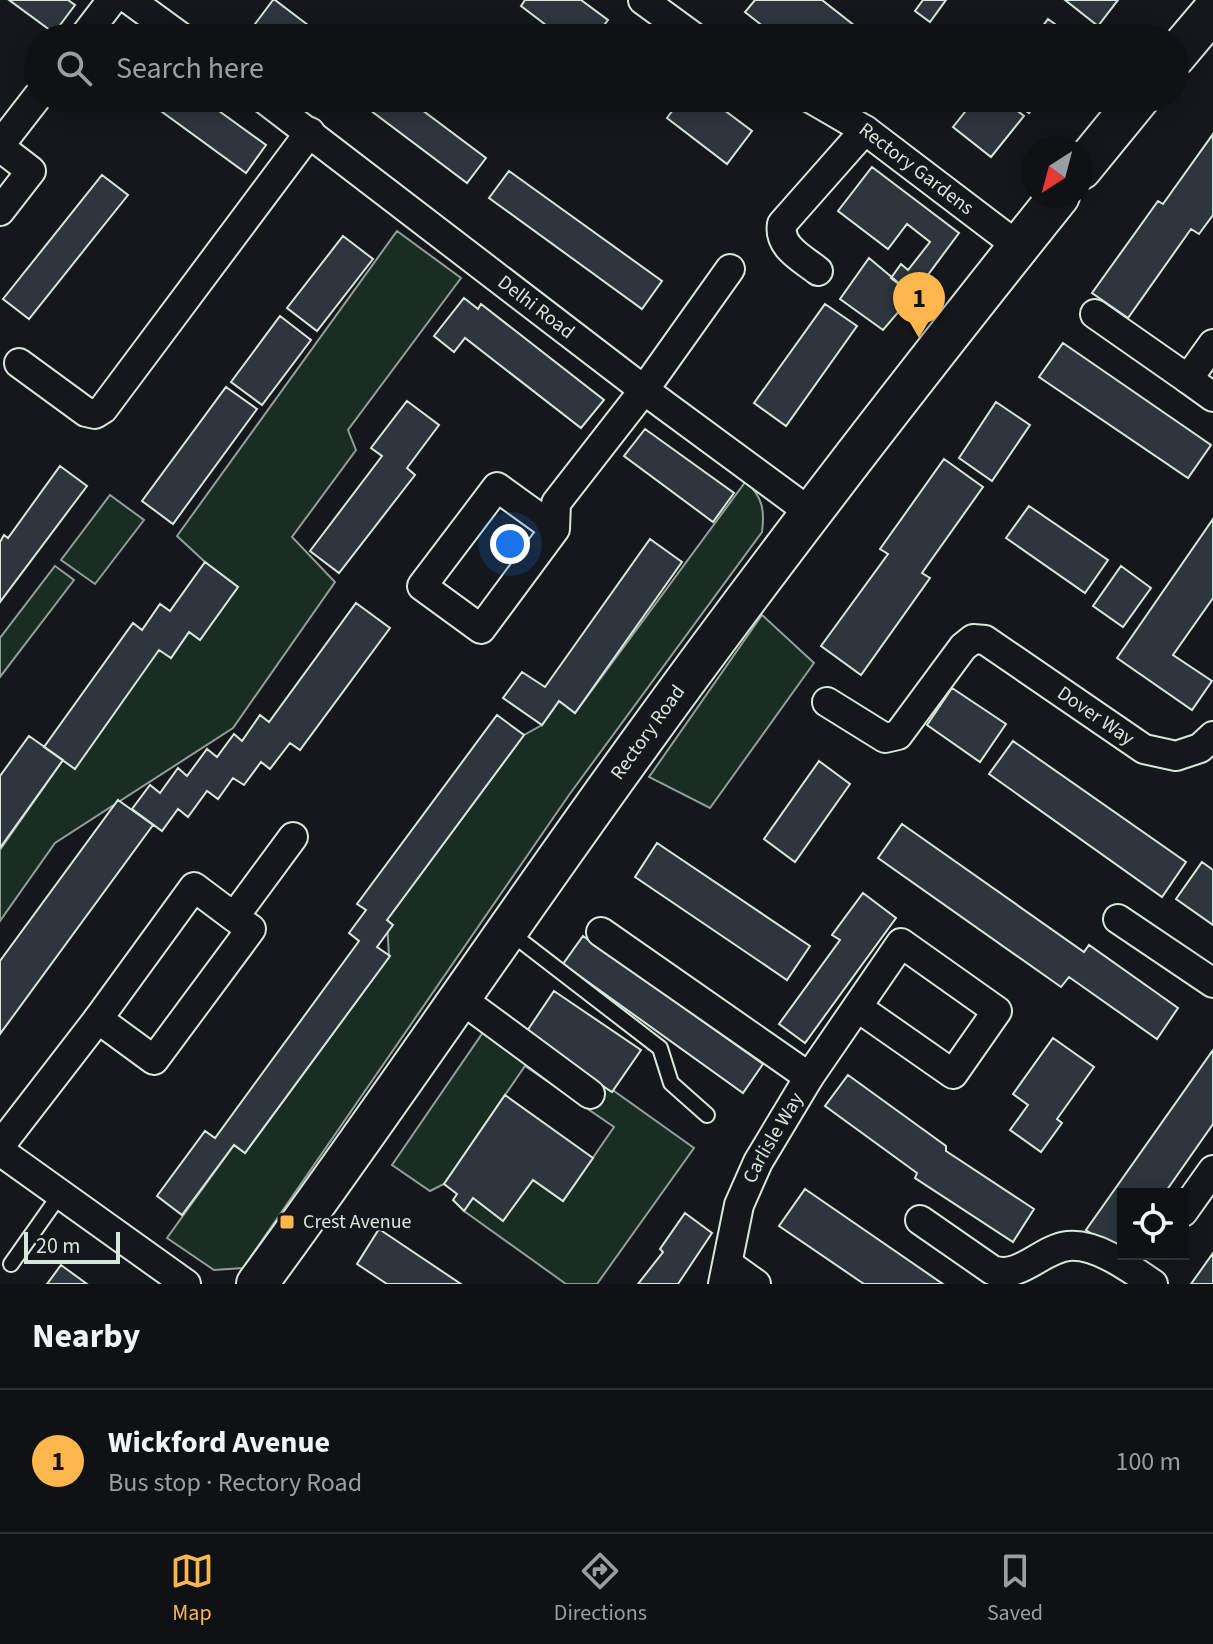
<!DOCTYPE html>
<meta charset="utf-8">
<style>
:root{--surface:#0f1215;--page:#181b1e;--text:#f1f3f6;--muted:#9b9ea0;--line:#2f3234;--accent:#ffb74d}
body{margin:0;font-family:"Source Sans 3",sans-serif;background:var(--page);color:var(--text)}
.controls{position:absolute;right:24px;bottom:24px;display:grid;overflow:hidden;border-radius:0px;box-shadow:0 4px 20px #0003}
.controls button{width:72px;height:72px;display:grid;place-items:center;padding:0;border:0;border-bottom:2px solid var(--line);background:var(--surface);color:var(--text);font:40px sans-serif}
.compass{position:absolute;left:1021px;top:136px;width:72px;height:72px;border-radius:50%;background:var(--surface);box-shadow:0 4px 20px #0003;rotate:216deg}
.scale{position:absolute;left:24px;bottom:20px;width:96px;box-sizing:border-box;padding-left:8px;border:4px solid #d8e6dc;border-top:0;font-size:22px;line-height:28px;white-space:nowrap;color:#d8e6dc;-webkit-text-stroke:6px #14181c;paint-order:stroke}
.you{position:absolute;left:510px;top:544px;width:28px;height:28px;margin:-20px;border:6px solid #fff;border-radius:50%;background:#1a73e8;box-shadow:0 0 0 12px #1a73e833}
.badge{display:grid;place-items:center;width:52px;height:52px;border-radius:50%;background:var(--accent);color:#111;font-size:26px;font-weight:700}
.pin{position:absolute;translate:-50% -66px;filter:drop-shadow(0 2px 4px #0008)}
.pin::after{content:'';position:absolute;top:42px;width:28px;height:24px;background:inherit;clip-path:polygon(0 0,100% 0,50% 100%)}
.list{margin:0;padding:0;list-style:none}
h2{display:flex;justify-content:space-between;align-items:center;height:104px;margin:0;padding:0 32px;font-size:34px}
h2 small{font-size:26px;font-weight:400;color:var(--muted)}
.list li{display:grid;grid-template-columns:52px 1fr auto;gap:24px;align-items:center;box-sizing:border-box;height:144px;padding:0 32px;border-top:2px solid var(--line)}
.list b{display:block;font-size:30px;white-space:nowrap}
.list p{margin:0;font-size:26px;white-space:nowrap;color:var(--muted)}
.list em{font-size:26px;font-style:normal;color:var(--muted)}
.icon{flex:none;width:44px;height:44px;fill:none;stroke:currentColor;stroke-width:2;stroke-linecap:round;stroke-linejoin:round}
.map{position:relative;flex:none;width:1213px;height:1284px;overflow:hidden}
.search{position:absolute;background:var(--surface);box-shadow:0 4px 20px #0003;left:24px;right:24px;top:24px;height:88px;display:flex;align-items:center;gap:20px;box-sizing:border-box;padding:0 28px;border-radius:44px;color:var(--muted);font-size:30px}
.sheet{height:248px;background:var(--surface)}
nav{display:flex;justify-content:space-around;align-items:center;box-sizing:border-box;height:112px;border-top:2px solid var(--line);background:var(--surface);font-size:22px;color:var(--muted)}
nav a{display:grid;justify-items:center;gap:4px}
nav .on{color:var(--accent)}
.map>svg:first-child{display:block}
.green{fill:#1a2d24;stroke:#939e99;stroke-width:2}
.building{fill:#2c363c;stroke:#d8e6dc;stroke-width:2}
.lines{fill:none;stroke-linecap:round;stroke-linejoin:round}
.lane-casing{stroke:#d8e6dc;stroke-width:18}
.street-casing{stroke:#d8e6dc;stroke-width:32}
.secondary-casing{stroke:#d8e6dc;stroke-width:44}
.lane{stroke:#14181c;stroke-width:14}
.street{stroke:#14181c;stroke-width:28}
.secondary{stroke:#14181c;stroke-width:40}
.poi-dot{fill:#ffb74d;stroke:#14181c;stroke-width:3}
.labels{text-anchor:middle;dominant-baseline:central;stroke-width:6;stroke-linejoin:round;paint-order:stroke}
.street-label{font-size:20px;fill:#d8e6dc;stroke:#14181c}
.poi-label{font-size:20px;fill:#d8e6dc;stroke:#14181c;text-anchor:start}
</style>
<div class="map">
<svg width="1213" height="1284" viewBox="0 0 1213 1284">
<rect width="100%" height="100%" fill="#14181c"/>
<path class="green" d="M397,231L461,278L348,430L356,450L292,537L335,582L233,728L55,843L0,921V850L63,760L160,641L171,658L189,632L200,639L238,587L205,562L177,536Z
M746,481C762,497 765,509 762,532L569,795L243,1268L214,1270L167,1238L234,1145L245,1153L389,957L387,920L524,735L542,725L559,701L575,713Z
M110,495L144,520L95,584L61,560Z
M55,566L74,580L0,677V638Z
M762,615L814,663L710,808L649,777Z
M499,1009L694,1148L597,1284H566L464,1211L473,1198L503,1220L533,1180L563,1201L614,1127L525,1066L444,1184L430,1191L392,1165Z"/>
<path class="building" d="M9,0H68L75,5L54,33Z
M273,0H275L325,38H273L255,24Z
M525,0H581L608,20L594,38H563L521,6Z
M755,0H822L855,26L845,38H778L745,12Z
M923,0H946L930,22L915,11Z
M1065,0H1118L1098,26Z
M1048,19L1074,38H1034Z
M143,98H201L266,145L246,173Z
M354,98H406L486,158L467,183Z
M682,98H708L752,131L727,164L667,118Z
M976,98H1001L1024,116L991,157L953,127Z
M1008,98H1040L1029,113Z
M1213,134V215L1199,234L1191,229L1128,318L1092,293L1158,201L1163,204Z
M872,167L959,233L913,295L891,278L901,264L908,270L930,242L907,224L888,249L838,211Z
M509,171L662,281L642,309L489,198Z
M102,175L128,195L29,319L3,299Z
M343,236L373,259L317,331L287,308Z
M869,258L913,295L883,330L840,299Z
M464,298L478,309L481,304L604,400L581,428L465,338L454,352L434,336Z
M825,304L857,326L786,426L754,403Z
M280,316L311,340L262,405L231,382Z
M1063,343L1211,445L1188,478L1039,377Z
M226,387L257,409L173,524L142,501Z
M407,401L439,425L407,468L415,475L339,573L310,551L382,456L371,448Z
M996,402L1030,425L992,481L959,458Z
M645,429L734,493L713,522L624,456Z
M944,459L983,487L922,573L930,578L861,675L821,646L888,554L880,549Z
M60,466L87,486L0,602V542L4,535L8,538Z
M1029,506L1108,560L1085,593L1006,538Z
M1213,519V598L1173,655L1212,681L1192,710L1117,658Z
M650,539L682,562L575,713L559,701L542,725L503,698L522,672L545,687Z
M205,562L238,587L200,640L189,632L171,658L159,650L75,769L44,747L133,623L142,630L160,604L170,611Z
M1121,566L1151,588L1123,627L1093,606Z
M356,603L390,628L300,750L290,743L270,769L261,762L244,785L233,778L218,799L207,791L188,817L178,809L162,831L132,809L150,785L160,793L178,768L187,776L207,749L217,757L234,734L242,741L260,715L269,722Z
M952,688L1006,724L980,762L927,725Z
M497,715L524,735L387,920L393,925L377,947L390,956L245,1153L234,1145L182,1215L157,1196L205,1131L215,1138L359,941L349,933L366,910L357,904Z
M29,736L63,760L0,848V776Z
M1013,741L1186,862L1162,897L989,774Z
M819,761L850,784L795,862L764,839Z
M118,800L153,825L0,1034V961Z
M902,824L1084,952L1089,945L1178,1008L1157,1039L1069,977L1061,987L878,858Z
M657,843L810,946L787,980L635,877Z
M1202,862L1213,870V925L1176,899Z
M863,893L896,918L805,1043L779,1024L840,940L832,935Z
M583,936L763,1064L743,1093L563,964Z
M554,991L641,1050L612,1092L525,1034Z
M1053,1038L1094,1067L1057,1119L1062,1123L1041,1152L1010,1130L1028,1105L1013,1094Z
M1213,1050V1124L1164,1194H1123L1122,1254L1086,1230Z
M848,1075L946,1146V1151L1034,1209L1013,1242L915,1178L917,1173L825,1106Z
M505,1095L593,1158L563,1201L533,1180L503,1221L473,1198L464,1211L453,1200L457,1194L444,1184Z
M805,1189L943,1284H864L779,1226Z
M685,1213L712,1233L678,1284H638L663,1252L660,1249Z
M379,1229L461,1284H387L357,1264Z
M1213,1253V1284H1191Z
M61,1265L87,1284H47Z"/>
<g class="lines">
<defs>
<path id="lane" d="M508,931L660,1048L671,1083L707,1115
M11,1264L61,1193"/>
<g id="street">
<path d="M130,0L182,38"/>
<path d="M643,0L695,38"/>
<path d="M83,38L112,0"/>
<path id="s1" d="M263,98L644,390L811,513"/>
<path id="s2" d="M810,98L865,130L1019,247"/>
<path d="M0,145L38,96"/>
<path d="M0,147L31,171L0,211"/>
<path d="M818,271C802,258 778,247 782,224L865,130"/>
<path d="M1095,314L1188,379L1213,344"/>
<path d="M19,363L86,412L95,414L103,409L310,132"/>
<path d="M1188,379L1213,397"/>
<path d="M555,529L497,487L422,586L481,629L555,529L556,503L644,390L730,269"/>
<path id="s3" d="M827,702L885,738L898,735L963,647L973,639L985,640L1144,749L1176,756L1200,748L1213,736"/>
<path d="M234,917L194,887L98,1019L154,1060L251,929L234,917L293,837"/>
<path d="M1118,919L1213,983"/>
<path d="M601,932L809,1077"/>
<path d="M460,998L590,1094"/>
<path d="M0,1146L98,1019"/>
<path d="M0,1151L186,1284"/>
<path d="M1183,1212L1213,1170"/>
<path d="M920,1220L992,1270C1020,1280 1041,1249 1068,1246C1096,1243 1130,1268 1153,1284"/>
<path d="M728,1264L756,1284"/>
<path id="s4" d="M723,1284L739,1205L758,1162L809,1077L901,943L997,1011L953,1074L857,1007"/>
</g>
<g id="secondary">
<path d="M1175,56L1213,11"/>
<path d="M1081,169L1139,98"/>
<path id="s5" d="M257,1284C387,1107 509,924 638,746C773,559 915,376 1059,196"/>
</g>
</defs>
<use href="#lane" class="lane-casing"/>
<use href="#street" class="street-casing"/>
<use href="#secondary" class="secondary-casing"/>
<use href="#lane" class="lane"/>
<use href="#street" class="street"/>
<use href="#secondary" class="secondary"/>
</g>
<rect class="poi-dot" x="279" y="1214" width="16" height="16" rx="4"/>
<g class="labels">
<g class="street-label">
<text stroke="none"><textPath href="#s2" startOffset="128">Rectory Gardens</textPath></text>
<text stroke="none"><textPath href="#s1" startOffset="344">Delhi Road</textPath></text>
<text stroke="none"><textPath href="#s3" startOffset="350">Dover Way</textPath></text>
<text stroke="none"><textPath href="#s5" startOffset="676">Rectory Road</textPath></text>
<text stroke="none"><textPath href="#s4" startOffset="156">Carlisle Way</textPath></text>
</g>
<g class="poi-label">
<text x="303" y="1222">Crest Avenue</text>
</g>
</g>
</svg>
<div class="controls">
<button><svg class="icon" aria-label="locate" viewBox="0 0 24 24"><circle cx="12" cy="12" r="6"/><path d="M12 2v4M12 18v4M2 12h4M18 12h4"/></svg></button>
</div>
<svg class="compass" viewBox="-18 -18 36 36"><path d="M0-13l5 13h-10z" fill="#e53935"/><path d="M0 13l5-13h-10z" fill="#9b9ea0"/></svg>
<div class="scale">20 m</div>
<div class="you"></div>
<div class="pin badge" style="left:919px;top:338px">1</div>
<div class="search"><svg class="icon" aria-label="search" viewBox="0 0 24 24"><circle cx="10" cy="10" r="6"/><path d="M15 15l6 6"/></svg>Search here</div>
</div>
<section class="sheet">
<h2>Nearby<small></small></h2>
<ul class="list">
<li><span class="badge">1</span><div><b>Wickford Avenue</b><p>Bus stop · Rectory Road</p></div><em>100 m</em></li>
</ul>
</section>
<nav>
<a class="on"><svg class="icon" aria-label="map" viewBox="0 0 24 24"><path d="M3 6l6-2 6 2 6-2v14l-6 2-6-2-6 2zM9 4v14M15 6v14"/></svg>Map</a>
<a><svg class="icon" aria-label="directions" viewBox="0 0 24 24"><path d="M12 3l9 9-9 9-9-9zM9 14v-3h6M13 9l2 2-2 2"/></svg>Directions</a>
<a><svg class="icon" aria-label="saved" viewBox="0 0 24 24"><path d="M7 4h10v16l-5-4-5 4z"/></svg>Saved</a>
</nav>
